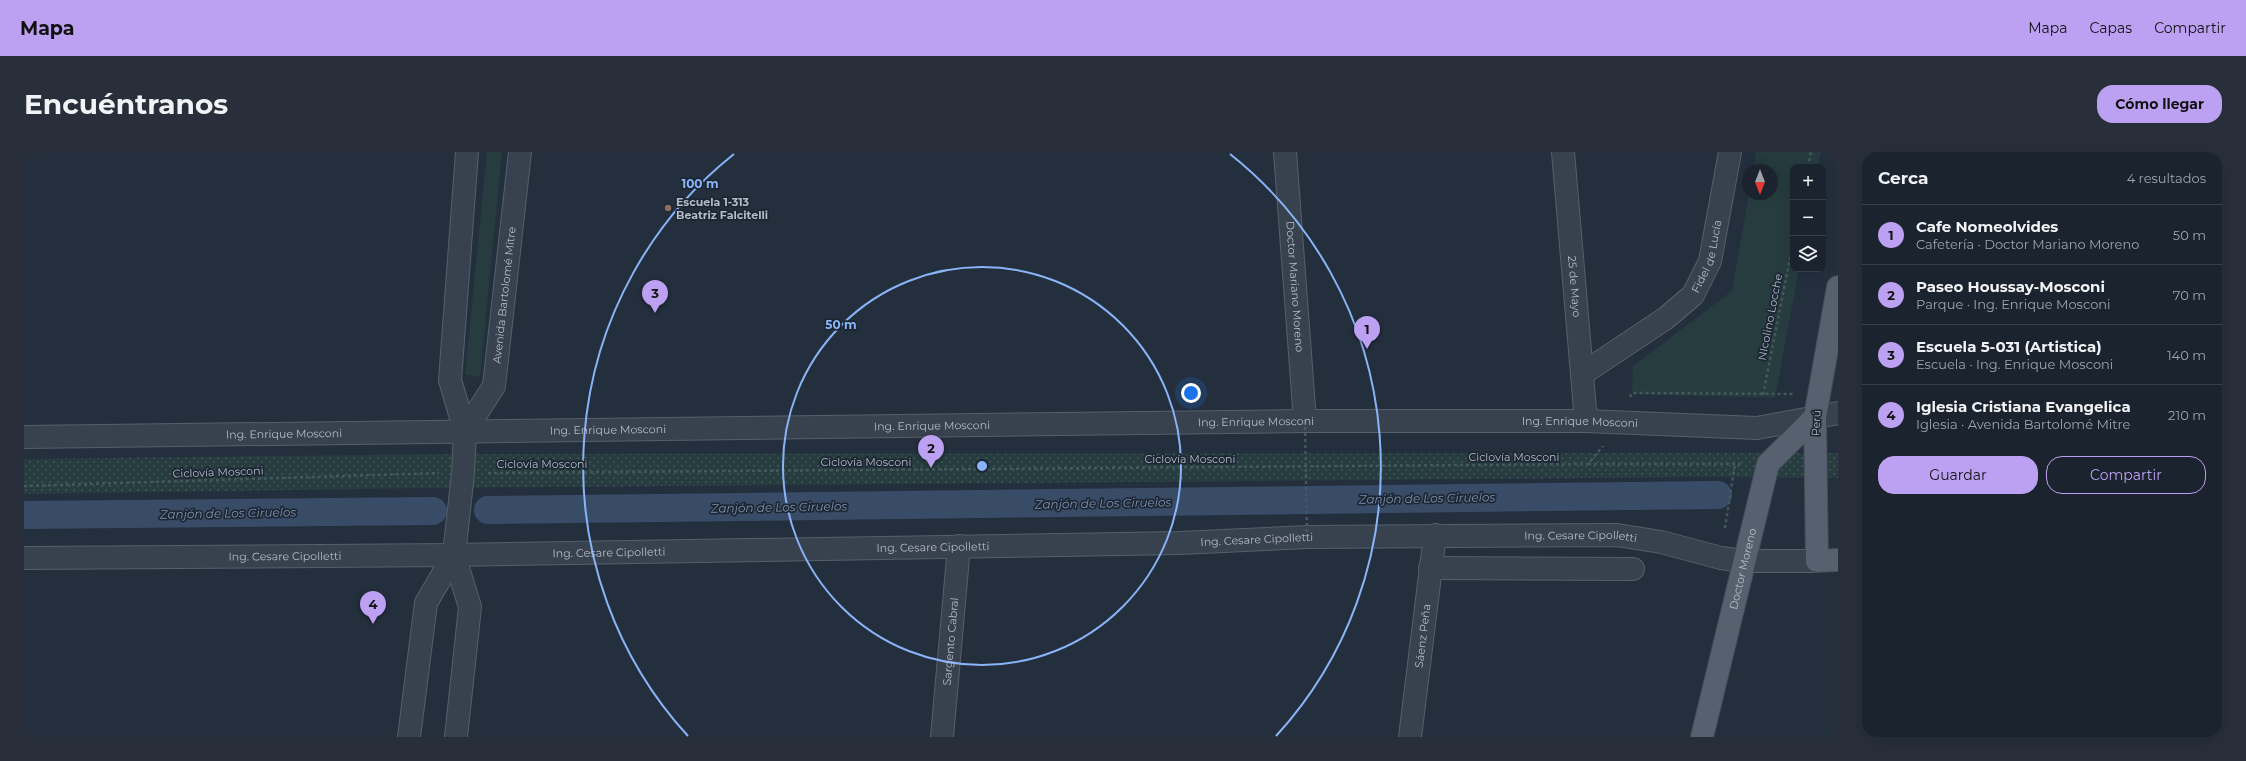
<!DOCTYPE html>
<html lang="es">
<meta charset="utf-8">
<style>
:root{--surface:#1b232e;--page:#282f3a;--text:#f1f3f6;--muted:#a0a4aa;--line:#39404a;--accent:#bca0f2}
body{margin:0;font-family:Montserrat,sans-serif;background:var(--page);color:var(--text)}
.controls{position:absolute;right:12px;top:12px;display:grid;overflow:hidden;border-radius:8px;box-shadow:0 4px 16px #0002}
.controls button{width:36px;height:36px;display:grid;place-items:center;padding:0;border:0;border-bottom:1px solid var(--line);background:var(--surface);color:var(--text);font:20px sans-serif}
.compass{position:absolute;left:1718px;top:12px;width:36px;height:36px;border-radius:50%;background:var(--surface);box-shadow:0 4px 16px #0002;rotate:180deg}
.you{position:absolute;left:1167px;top:241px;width:14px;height:14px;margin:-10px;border:3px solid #fff;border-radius:50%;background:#1a73e8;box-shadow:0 0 0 6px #1a73e833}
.badge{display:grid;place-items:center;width:26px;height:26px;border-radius:50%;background:var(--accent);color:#111;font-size:13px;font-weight:700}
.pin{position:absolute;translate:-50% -33px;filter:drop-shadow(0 1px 2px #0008)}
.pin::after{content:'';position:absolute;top:21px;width:14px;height:12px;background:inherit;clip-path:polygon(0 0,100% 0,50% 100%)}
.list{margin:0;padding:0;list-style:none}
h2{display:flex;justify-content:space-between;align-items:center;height:52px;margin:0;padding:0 16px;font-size:17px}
h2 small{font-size:13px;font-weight:400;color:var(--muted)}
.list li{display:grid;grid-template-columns:26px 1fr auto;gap:12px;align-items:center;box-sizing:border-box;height:60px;padding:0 16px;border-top:1px solid var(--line)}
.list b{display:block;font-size:15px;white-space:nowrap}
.list p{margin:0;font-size:13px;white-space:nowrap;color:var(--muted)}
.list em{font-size:13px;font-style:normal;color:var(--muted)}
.actions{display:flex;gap:8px;padding:12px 16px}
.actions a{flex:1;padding:9px 0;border:1px solid var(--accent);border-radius:16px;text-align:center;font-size:14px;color:var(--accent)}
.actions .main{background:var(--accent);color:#111}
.icon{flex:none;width:22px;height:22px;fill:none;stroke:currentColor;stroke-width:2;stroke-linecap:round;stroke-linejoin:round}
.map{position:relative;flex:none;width:1814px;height:585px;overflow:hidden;border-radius:16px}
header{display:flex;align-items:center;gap:24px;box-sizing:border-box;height:56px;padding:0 20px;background:var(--accent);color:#111}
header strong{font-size:19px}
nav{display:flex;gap:22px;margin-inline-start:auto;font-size:14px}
.intro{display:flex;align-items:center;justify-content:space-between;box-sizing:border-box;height:96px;padding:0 24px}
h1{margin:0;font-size:28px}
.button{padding:10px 18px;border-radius:16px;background:var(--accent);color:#111;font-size:14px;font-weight:700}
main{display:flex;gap:24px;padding:0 24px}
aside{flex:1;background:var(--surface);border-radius:16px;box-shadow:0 4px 16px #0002}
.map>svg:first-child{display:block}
.grass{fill:#263c3f}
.park{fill:url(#park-dots)}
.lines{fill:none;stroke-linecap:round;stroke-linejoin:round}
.canal{stroke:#394c67;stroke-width:28}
.minor-casing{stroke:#565f6c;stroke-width:24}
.major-casing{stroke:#414a57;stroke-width:24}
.path{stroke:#44595c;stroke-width:2.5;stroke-dasharray:3 3;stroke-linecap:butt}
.minor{stroke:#38414e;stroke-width:22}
.major{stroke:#56606e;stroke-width:22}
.path-bridge{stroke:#44595c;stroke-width:2.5;stroke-dasharray:3 3;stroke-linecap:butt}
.ring{fill:none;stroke:#8ab4f8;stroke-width:2}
.education-dot{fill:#8d6e63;stroke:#1d2633;stroke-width:1.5}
.labels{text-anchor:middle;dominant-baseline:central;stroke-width:3.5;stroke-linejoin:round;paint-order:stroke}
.poi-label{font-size:11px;font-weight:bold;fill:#b4bcc9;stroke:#1d2633;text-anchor:start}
.street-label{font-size:11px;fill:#b4bcc9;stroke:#1d2633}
.water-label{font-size:12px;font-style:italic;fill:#7c92b1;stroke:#1d2633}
.centre{fill:#8ab4f8;stroke:#1d2633;stroke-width:2}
.ring-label{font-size:12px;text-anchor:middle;font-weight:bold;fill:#8ab4f8;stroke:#1d2633;stroke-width:3.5;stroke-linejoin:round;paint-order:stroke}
</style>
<header>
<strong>Mapa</strong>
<nav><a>Mapa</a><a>Capas</a><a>Compartir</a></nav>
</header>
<div class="intro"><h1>Encuéntranos</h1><a class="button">Cómo llegar</a></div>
<main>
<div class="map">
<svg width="1814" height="585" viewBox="0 0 1814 585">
<defs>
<pattern id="park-dots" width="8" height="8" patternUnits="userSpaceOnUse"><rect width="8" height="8" fill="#263c3f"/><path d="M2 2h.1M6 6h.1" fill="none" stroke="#435659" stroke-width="1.8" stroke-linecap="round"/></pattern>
</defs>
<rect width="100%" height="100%" fill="#242f3e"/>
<path class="grass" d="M463,0H478L456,225L441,223Z
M1732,0H1797L1794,15H1769V117H1775L1751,246L1608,242L1609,214L1708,139L1725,42H1748V18H1729Z"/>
<path class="park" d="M1814,301V326L1683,325L407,336L0,342V307L430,302Z"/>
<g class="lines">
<path class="canal" d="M464,358L1694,343
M0,363L409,359"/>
<defs>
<g id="minor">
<path id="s1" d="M1261,0L1281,269"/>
<path id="s2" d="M1539,0L1562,269"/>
<path id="s3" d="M1558,222L1642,166L1669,143L1686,109L1706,0"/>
<path id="s4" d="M441,279L470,234L496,0"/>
<path id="s5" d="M0,285L1281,269H1562L1733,276L1814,261"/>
<path id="s6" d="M0,406L430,403L1156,391L1283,385L1593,383L1637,390L1697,406L1720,409H1793"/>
<path d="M1406,416L1609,417"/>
<path d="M385,585L402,451L430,403"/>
<path d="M432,585L446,455L430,403L439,321L441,279L426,228L443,0"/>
<path id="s7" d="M918,585L935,394"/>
<path id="s8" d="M1386,585L1411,383"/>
</g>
<g id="major">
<path d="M1814,135L1791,265L1793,409L1814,408"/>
<path id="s9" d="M1678,585L1744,312L1791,265"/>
</g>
</defs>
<use href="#minor" class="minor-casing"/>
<use href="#major" class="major-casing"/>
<path class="path" d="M1784,15L1787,0
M1739,243L1769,91
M1606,245L1608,241L1770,242
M1564,312H1718
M464,321L1564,312L1579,294
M0,334L415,321
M1701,376L1711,312"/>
<use href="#minor" class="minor"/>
<use href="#major" class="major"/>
<path class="path-bridge" d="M1281,269L1283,385"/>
</g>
<g class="ring">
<circle cx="958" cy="314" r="199"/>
<path d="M664 584A399 399 0 0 1 710 2M1206 2A399 399 0 0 1 1252 584"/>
</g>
<circle class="education-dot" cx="644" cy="56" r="4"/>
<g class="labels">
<g class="poi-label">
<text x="652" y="50">Escuela 1-313<tspan x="652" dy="13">Beatriz Falcitelli</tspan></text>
</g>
<g class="street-label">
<text stroke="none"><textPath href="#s3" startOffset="178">Fidel de Lucía</textPath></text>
<text stroke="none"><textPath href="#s2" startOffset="135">25 de Mayo</textPath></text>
<text stroke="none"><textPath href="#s1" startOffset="135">Doctor Mariano Moreno</textPath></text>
<text stroke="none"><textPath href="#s4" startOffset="145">Avenida Bartolomé Mitre</textPath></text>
<text transform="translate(1746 165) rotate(-79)">NIcolino Locche</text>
<text stroke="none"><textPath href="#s5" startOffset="1232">Ing. Enrique Mosconi</textPath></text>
<text stroke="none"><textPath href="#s5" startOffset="1556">Ing. Enrique Mosconi</textPath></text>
<text transform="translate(1792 271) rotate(-87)">Perú</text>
<text stroke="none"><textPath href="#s5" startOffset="908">Ing. Enrique Mosconi</textPath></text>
<text stroke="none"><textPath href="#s5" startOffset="584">Ing. Enrique Mosconi</textPath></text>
<text stroke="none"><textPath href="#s5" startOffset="260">Ing. Enrique Mosconi</textPath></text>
<text x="1490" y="305">Ciclovía Mosconi</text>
<text x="1166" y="307">Ciclovía Mosconi</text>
<text x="842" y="310">Ciclovía Mosconi</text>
<text x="518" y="312">Ciclovía Mosconi</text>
<text transform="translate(194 320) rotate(-2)">Ciclovía Mosconi</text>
<text stroke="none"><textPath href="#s6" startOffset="1557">Ing. Cesare Cipolletti</textPath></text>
<text stroke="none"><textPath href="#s6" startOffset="1233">Ing. Cesare Cipolletti</textPath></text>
<text stroke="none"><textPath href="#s6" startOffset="909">Ing. Cesare Cipolletti</textPath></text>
<text stroke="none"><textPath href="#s6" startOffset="585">Ing. Cesare Cipolletti</textPath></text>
<text stroke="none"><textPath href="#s6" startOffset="261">Ing. Cesare Cipolletti</textPath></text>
<text stroke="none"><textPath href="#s9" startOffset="173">Doctor Moreno</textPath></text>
<text stroke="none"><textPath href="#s8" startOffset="102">Sáenz Peña</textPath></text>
<text stroke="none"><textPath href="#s7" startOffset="96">Sargento Cabral</textPath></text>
</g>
<g class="water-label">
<text transform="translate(1403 346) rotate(-1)">Zanjón de Los Ciruelos</text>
<text transform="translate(1079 351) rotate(-1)">Zanjón de Los Ciruelos</text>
<text transform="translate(755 355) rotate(-1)">Zanjón de Los Ciruelos</text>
<text transform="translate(204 361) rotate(-1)">Zanjón de Los Ciruelos</text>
</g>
</g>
<circle cx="958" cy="314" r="6" class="centre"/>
<g class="ring-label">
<text x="676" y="36">100 m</text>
<text x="817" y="177">50 m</text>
</g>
</svg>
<div class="controls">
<button>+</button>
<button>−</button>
<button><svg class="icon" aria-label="layers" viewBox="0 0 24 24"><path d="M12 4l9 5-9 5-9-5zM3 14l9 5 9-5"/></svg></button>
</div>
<svg class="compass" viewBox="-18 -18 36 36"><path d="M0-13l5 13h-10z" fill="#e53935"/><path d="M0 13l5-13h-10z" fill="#a0a4aa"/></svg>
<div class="you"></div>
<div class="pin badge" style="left:1343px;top:197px">1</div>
<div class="pin badge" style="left:907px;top:316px">2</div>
<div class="pin badge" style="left:631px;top:161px">3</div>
<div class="pin badge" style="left:349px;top:472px">4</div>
</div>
<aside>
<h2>Cerca<small>4 resultados</small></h2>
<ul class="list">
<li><span class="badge">1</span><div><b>Cafe Nomeolvides</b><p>Cafetería · Doctor Mariano Moreno</p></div><em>50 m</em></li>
<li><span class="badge">2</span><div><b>Paseo Houssay-Mosconi</b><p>Parque · Ing. Enrique Mosconi</p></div><em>70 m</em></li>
<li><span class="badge">3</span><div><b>Escuela 5-031 (Artistica)</b><p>Escuela · Ing. Enrique Mosconi</p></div><em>140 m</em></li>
<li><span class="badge">4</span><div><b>Iglesia Cristiana Evangelica</b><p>Iglesia · Avenida Bartolomé Mitre</p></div><em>210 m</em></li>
</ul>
<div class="actions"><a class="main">Guardar</a><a>Compartir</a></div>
</aside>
</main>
